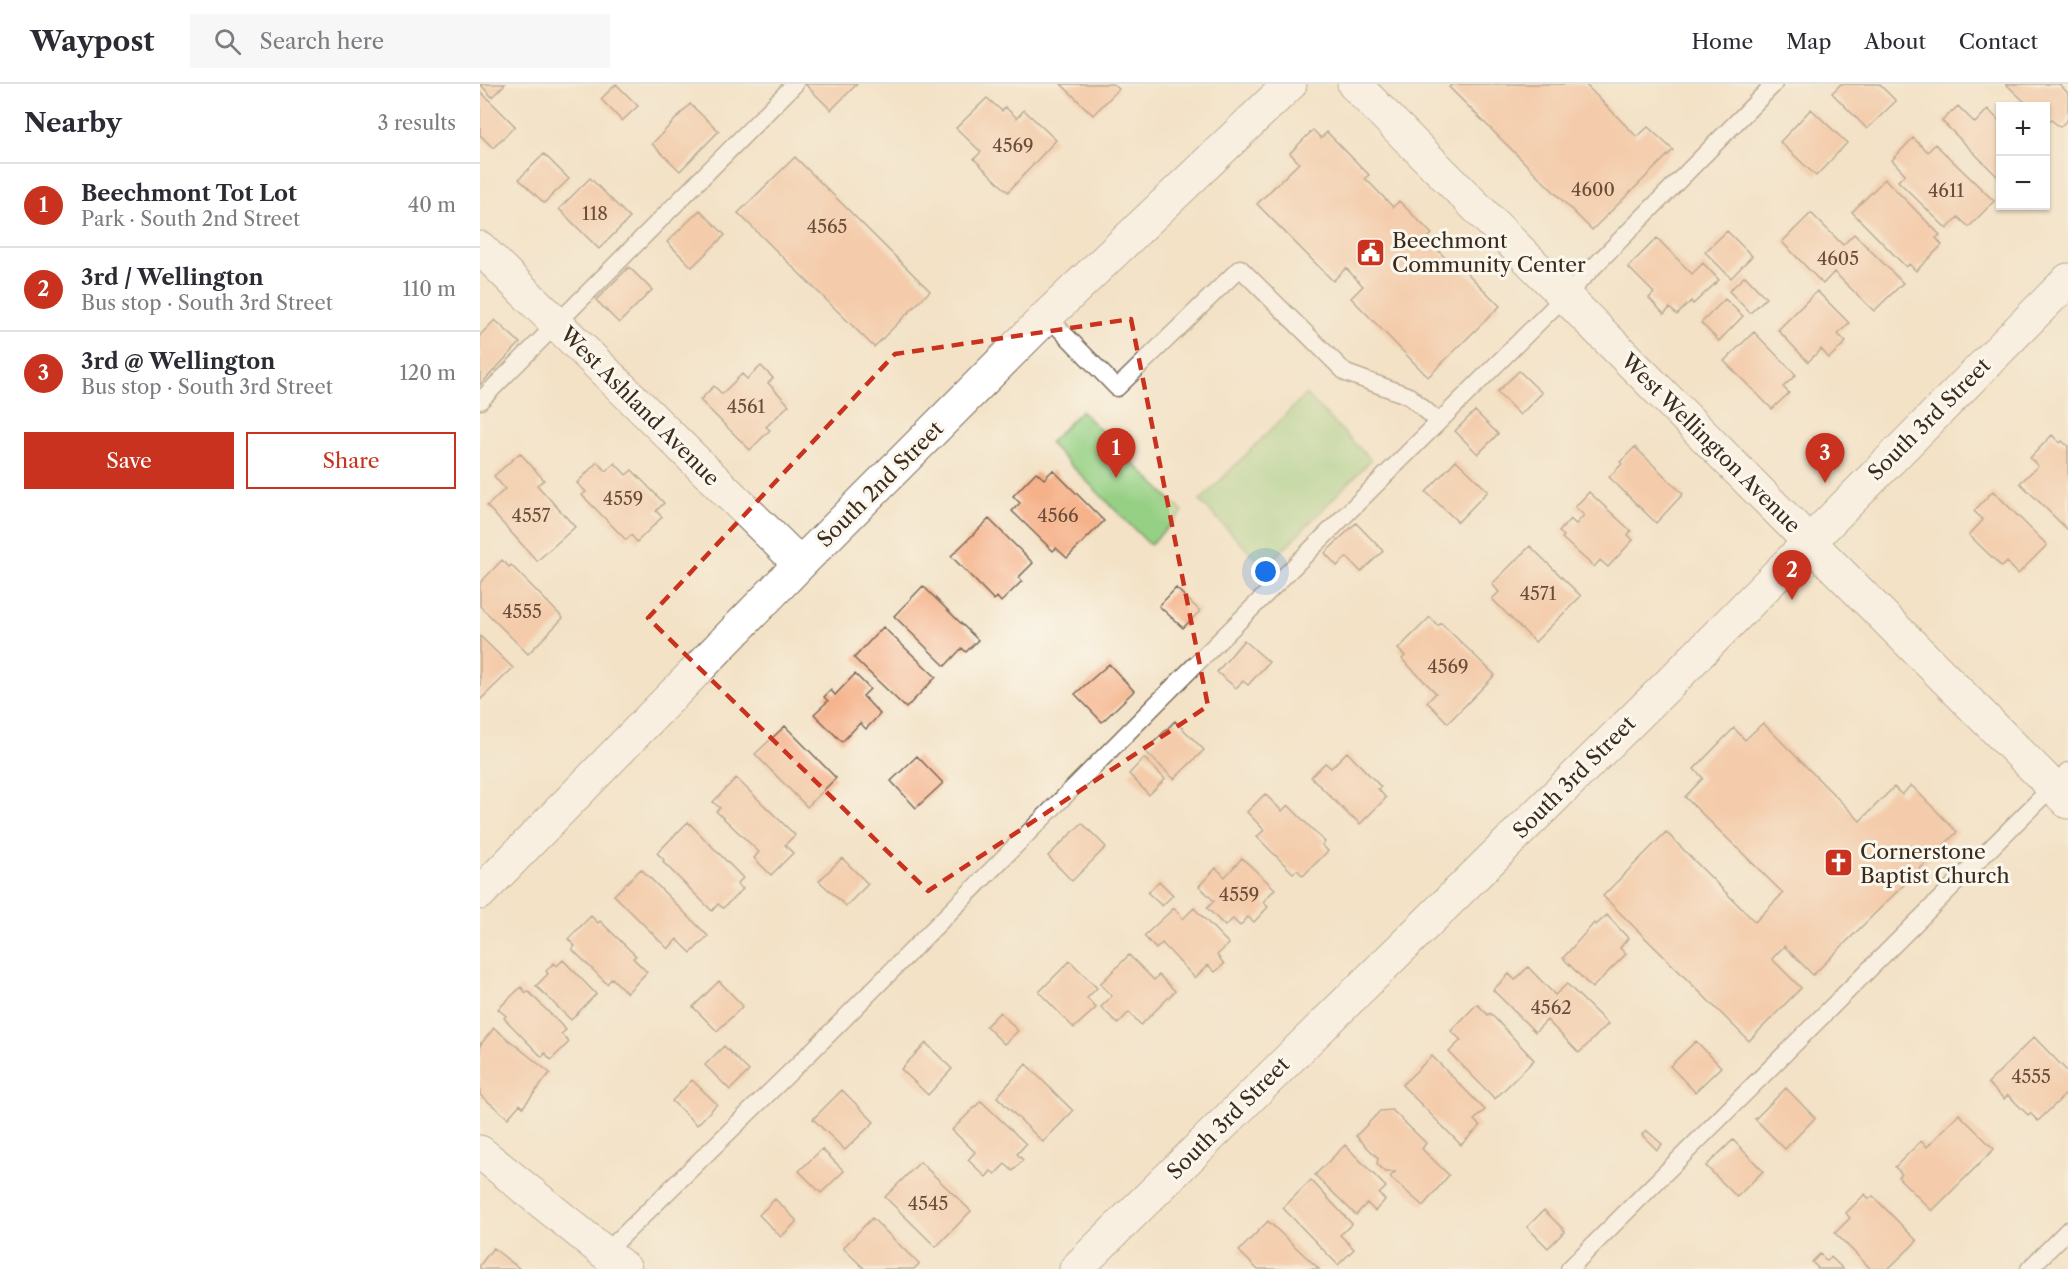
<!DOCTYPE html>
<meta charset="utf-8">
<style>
:root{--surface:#fff;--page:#f7f7f7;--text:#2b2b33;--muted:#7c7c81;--line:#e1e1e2;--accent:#c8321e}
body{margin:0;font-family:"Libre Caslon Text",serif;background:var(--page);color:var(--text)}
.controls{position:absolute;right:18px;top:18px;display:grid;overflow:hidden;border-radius:0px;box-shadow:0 2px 4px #0004}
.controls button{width:54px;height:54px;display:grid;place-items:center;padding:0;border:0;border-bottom:2px solid var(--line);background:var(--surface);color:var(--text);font:30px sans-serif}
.you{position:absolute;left:786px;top:488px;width:21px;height:21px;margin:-15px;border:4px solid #fff;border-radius:50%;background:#1a73e8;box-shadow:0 0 0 9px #1a73e833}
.badge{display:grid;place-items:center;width:39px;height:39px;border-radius:50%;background:var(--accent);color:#fff;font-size:20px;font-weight:700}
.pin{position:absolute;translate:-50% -50px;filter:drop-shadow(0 2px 3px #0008)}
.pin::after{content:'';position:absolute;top:32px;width:21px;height:18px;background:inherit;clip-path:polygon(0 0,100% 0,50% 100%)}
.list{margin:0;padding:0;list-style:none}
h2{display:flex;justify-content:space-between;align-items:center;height:78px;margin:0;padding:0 24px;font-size:26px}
h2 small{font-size:20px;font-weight:400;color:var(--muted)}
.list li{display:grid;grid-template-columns:39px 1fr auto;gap:18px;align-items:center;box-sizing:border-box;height:84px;padding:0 24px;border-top:2px solid var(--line)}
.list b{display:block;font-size:22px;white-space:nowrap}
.list p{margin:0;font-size:20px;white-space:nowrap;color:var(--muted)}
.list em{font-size:20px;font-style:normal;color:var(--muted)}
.actions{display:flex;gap:12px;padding:18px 24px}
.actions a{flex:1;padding:14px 0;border:2px solid var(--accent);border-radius:0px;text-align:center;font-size:21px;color:var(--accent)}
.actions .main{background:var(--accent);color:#fff}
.icon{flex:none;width:33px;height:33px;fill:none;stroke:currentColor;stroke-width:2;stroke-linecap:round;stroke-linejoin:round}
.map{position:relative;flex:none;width:1588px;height:1185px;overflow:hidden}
header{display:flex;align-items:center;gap:36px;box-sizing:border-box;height:84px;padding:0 30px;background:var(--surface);border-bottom:2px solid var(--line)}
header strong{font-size:28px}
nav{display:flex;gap:33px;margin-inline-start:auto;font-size:21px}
.search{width:420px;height:54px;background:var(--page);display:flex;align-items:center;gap:15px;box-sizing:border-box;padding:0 21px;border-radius:0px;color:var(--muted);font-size:22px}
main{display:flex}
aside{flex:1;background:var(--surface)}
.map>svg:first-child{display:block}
.green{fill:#96d084;stroke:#687d51;stroke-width:1.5}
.building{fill:#f5b189}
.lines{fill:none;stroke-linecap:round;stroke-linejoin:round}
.service-casing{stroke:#7b6a59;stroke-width:19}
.minor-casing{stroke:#7b6a59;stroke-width:35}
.secondary-casing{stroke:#7b6a59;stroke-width:35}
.service{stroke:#fff;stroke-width:16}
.minor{stroke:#fff;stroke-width:33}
.secondary{stroke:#fff;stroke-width:33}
.marked{fill:none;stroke:#c8321e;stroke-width:4.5;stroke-dasharray:12 8;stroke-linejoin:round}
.labels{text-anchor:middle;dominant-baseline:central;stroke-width:6;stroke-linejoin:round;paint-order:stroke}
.number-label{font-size:18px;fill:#6a4c39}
.poi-label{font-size:21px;fill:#3b2a1e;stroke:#fbf7ec;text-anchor:start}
.street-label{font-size:21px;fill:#3b2a1e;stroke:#fbf7ec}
</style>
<header>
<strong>Waypost</strong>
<div class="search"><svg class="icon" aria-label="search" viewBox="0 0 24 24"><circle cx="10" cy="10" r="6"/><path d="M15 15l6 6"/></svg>Search here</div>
<nav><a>Home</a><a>Map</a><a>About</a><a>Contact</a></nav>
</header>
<main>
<aside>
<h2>Nearby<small>3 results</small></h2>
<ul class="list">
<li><span class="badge">1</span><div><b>Beechmont Tot Lot</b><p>Park · South 2nd Street</p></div><em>40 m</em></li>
<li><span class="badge">2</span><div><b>3rd / Wellington</b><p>Bus stop · South 3rd Street</p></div><em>110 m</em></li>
<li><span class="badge">3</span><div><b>3rd @ Wellington</b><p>Bus stop · South 3rd Street</p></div><em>120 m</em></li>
</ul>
<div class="actions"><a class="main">Save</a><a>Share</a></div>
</aside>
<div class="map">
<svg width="1588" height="1185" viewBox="0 0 1588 1185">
<rect width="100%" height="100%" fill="#fbf7ec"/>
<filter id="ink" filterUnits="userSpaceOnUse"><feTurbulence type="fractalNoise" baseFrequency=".0167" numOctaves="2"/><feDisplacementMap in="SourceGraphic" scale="12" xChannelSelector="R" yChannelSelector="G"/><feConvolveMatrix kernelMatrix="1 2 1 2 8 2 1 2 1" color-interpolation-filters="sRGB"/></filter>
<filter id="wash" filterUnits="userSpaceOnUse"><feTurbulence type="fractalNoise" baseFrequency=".008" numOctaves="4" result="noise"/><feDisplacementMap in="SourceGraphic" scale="24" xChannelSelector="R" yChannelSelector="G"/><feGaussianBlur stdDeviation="1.35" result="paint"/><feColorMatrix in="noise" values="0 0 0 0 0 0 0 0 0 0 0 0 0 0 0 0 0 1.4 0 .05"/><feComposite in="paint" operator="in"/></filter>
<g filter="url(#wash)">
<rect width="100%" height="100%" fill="#f3e2c6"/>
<path class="green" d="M826,310L891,376L785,484L720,417Z
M601,327L703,428L670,461L569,359Z"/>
<g id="blocks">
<path class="building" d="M0,0H25L12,13Z
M136,0L158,22L142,37L121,15Z
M325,0H377L351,26Z
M581,0H633L639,5L613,31Z
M973,0H1105L1157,53L1168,43L1193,66L1112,146L969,3Z
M1361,0H1399L1416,17L1387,45L1352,9Z
M1526,0H1579L1588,9V35L1580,43L1571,36L1567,40L1566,22H1549Z
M0,7L35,42L13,64L0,51Z
M507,14L522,27L525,23L537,34L544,26L576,56L528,108L494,75L501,68L476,44Z
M210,20L239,47L200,87L172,60Z
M1478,22L1495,39L1508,25L1520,38V95L1462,37Z
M1331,25L1367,59L1336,92L1300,58Z
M833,46L841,54L847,48L889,91L885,94L913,123L919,117L952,150L947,155L974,183L978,180L1020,222L948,293L871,214L883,202L866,184L853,197L777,120L819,79L810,69Z
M1433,54L1448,68L1455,60L1514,117L1489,143L1478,133L1467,145L1418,97L1425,90L1412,76Z
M64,70L89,95L64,119L39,95Z
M315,73L450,207L394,263L258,129Z
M110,94L150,134L119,165L79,125Z
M1405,95L1460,151L1456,154L1462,161L1436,187L1429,180L1426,183L1372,128Z
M220,126L245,151L212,183L187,158Z
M1331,129L1363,161L1374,150L1423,199L1394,227L1354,188L1343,200L1302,158Z
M1247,147L1272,172L1251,194L1225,168Z
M1177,154L1212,190L1223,179L1239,196L1213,220L1211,217L1197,231L1190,224L1184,230L1169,214L1174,209L1148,183Z
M149,183L172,206L139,239L116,216Z
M1265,192L1286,214L1270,229L1249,207Z
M1337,207L1369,239L1358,250L1366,258L1349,274L1341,265L1328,278L1298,246Z
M1245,215L1263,232L1239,257L1221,239Z
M15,236L40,259L0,301V251Z
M1274,248L1316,291L1303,303L1309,309L1292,325L1244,277Z
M281,282L293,294L288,299L309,321L286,343L290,346L270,366L220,316L234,302L242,310L262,290L267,295Z
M1039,287L1062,309L1040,331L1017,308Z
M995,327L1018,350L998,370L975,347Z
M1572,351L1580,359L1582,357L1588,362V446L1540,399L1558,382L1550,374Z
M1155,363L1203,410L1176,439L1129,393L1142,380L1140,378Z
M40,369L64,396L57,401L95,443L57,477L7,422L25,405L14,392Z
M976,376L1008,407L978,438L946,408Z
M117,378L126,387L135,379L146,391L152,386L184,419L176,427L182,433L157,458L151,451L146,456L102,411L106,408L97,399Z
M573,386L624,437L587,474L576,464L573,467L532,427L540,419L533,412L556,388L564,395Z
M1513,407L1567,461L1538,490L1527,478L1522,483L1489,451L1503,436L1494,427Z
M1109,408L1151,447L1148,451L1153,456L1128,483L1120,476L1114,483L1082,454L1084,452L1079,448L1090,435L1096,440L1104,431L1095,423Z
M509,435L553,479L538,494L542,497L521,518L517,513L514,516L471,472Z
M876,439L903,467L881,488L867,473L857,482L845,469Z
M1050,462L1101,512L1055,558L1012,515L1019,508L1012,500Z
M22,476L29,483L31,481L83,534L48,570L0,522V499Z
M443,502L498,556L486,568L482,564L465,582L414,532Z
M696,504L720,527L703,544L679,522Z
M950,533L958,542L961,539L1015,591L968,639L947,618L956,609L922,575L925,572L918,565Z
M403,543L456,593L426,624L374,574Z
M0,552L33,584L0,616Z
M764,556L789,578L768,601L763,597L756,604L737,588Z
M629,580L654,607L622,638L595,610Z
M375,590L390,605L383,612L400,630L386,645L380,639L362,658L334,630L348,617L344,613L351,606L355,611Z
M695,637L724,666L694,695L665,667Z
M1283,639L1380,737L1414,703L1422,711L1431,701L1477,748L1333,891L1304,862L1292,875L1321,904L1269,957L1123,812L1186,748L1275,838L1303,809L1205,713L1223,694L1214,685L1254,644L1265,656Z
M305,642L356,694L327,723L275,670Z
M867,668L901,703L898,705L906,714L880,740L873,733L872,734L831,693L845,679L851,684Z
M437,672L463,699L436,724L411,697Z
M664,674L685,695L669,711L649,690Z
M256,694L315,751L305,761L313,769L291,791L274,774L279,768L236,727L240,724L233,718Z
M785,710L802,727L808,721L845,758L842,761L848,767L823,792L817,786L813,789L777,753L784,746L767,728Z
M208,738L263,794L257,800L263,805L243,824L238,820L232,827L183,778L184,776L177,769Z
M602,739L626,763L592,797L568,772Z
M362,774L388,800L366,822L339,797Z
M762,774L795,805L783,818L788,823L774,838L768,833L760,842L753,835L745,842L727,824L734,817L719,802L736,784L745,793Z
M161,785L228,852L211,869L197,855L188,865L134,811Z
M679,797L693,811L682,822L668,809Z
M694,824L703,835L714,824L749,860L737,871L744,880L735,888L728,881L715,894L682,859L676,865L664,852Z
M1127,831L1148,854L1140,864L1146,870L1112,904L1083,874L1114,839L1116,841Z
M111,832L118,839L120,837L156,872L153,874L167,888L147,909L132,894L127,900L92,865L95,862L88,855Z
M649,871L674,896L679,891L695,907L661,941L649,928L638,940L621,923L632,912L620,900Z
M83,876L116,910L91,936L56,902L68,890L66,887L74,879L77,882Z
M590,877L617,904L607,914L616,924L594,944L559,908Z
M1048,883L1075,911L1087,900L1128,940L1099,969L1067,936L1055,948L1013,906L1029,890L1035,896Z
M239,897L263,922L237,947L213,923Z
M41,903L46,909L48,907L86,946L81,950L89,958L71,976L65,969L62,973L24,934L26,932L18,925Z
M997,920L1008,931L1010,929L1054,976L1015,1015L969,968L981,956L971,947Z
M520,928L538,947L524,960L506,942Z
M14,944L70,989L43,1023L40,1020L28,1034L0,1011V959L1,960Z
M1554,953L1588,988V1008L1558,1037L1550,1029L1548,1031L1528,1011L1524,1015L1508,999Z
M1216,957L1241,983L1215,1008L1190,982Z
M446,959L472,985L448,1011L421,985Z
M244,962L269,987L250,1006L225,981Z
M952,972L1005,1026L994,1036L1000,1042L981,1061L922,1001Z
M546,980L593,1027L563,1058L517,1013Z
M212,996L237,1020L217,1041L192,1017Z
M1306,1004L1335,1034L1305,1065L1275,1035Z
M362,1006L394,1038L365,1066L333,1035Z
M501,1017L546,1060L537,1070L543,1076L533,1087L525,1080L515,1090L511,1087L506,1093L488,1076L495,1068L472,1046Z
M912,1026L946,1059L942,1065L969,1091L943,1122L910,1093L915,1088H905L897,1080L898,1074L876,1052L900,1027Z
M1479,1030L1514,1065L1452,1127L1418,1093L1422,1090L1415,1083L1441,1057L1447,1063Z
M1166,1046L1182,1060L1177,1066L1162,1051Z
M1253,1056L1283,1087L1257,1113L1226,1082Z
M865,1061L906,1103L899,1110L905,1116L895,1127L887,1119L876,1131L835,1091Z
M342,1065L364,1087L341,1109L319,1087Z
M440,1078L491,1127L456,1163L405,1113Z
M831,1096L872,1140L860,1151L874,1165L858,1181L803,1124Z
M1385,1110L1389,1115L1393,1112L1437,1157L1408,1185H1391L1355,1149L1370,1134L1366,1129Z
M295,1115L317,1137L301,1153L279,1131Z
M1064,1126L1085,1147L1068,1164L1047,1143Z
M392,1134L439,1180L434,1185H385L363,1164Z
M788,1137L839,1185H777L759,1167Z
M13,1164L40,1185H0V1181Z
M1340,1170L1347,1177L1351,1173L1363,1185H1339L1332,1178Z"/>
</g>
</g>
<g filter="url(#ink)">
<use href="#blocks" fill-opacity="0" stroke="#7b6a59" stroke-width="1.5"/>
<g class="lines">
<defs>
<path id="service" d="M567,232L637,304L760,184L866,289L929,312L958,337
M0,317L315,0
M125,1169L343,956L685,611L1085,212L1294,0
M1089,1185L1588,687
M1549,1185L1588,1146"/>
<path id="minor" d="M874,0L1588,718
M0,164L320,480
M0,809L320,480L567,232L810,0
M0,1068L145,1185"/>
<path id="secondary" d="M596,1185L1192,597L1588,196"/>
</defs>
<use href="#service" class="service-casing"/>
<use href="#minor" class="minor-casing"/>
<use href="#secondary" class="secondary-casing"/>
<use href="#service" class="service"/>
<use href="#minor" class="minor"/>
<use href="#secondary" class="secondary"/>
</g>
</g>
<path d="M0 0H1588V1185H0ZM651,235L728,622L448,807L168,534L415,270Z" fill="#f3e2c6" fill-opacity=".55" fill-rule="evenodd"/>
<path class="marked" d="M651,235L728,622L448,807L168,534L415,270Z"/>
<defs>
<symbol id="civic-square" viewBox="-11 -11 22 22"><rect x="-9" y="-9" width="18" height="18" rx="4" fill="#c8321e" stroke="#fbf7ec"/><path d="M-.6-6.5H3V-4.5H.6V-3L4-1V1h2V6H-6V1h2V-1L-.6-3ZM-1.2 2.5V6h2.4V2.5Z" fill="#fff"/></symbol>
<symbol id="church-square" viewBox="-11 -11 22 22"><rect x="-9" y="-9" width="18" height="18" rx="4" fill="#c8321e" stroke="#fbf7ec"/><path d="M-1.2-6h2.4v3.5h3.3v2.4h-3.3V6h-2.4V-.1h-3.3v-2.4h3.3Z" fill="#fff"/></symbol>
</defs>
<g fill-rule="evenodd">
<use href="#civic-square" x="874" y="152" width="33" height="33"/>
<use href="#church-square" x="1342" y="762" width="33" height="33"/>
</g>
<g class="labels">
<g class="number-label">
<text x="533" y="62">4569</text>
<text x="1113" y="106">4600</text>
<text x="1466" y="107">4611</text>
<text x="115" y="130">118</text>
<text x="347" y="143">4565</text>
<text x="1358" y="175">4605</text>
<text x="266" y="323">4561</text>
<text x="143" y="415">4559</text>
<text x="51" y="432">4557</text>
<text x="578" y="432">4566</text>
<text x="1058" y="510">4571</text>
<text x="42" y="528">4555</text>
<text x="968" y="583">4569</text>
<text x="759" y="811">4559</text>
<text x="1071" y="924">4562</text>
<text x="1551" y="993">4555</text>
<text x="448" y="1120">4545</text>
</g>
<g class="poi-label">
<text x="912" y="156">Beechmont<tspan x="912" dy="24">Community Center</tspan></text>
<text x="1380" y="767">Cornerstone<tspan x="1380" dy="24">Baptist Church</tspan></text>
</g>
<g class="street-label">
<text transform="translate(160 322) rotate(45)">West Ashland Avenue</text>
<text transform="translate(1449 335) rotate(-45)">South 3rd Street</text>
<text transform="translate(1231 359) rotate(45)">West Wellington Avenue</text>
<text transform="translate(400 400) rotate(-45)">South 2nd Street</text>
<text transform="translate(1094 693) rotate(-45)">South 3rd Street</text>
<text transform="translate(748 1034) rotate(-45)">South 3rd Street</text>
</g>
</g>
</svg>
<div class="controls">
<button>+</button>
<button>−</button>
</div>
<div class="you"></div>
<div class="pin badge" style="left:636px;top:394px">1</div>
<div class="pin badge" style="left:1312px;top:516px">2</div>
<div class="pin badge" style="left:1345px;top:399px">3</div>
</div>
</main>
